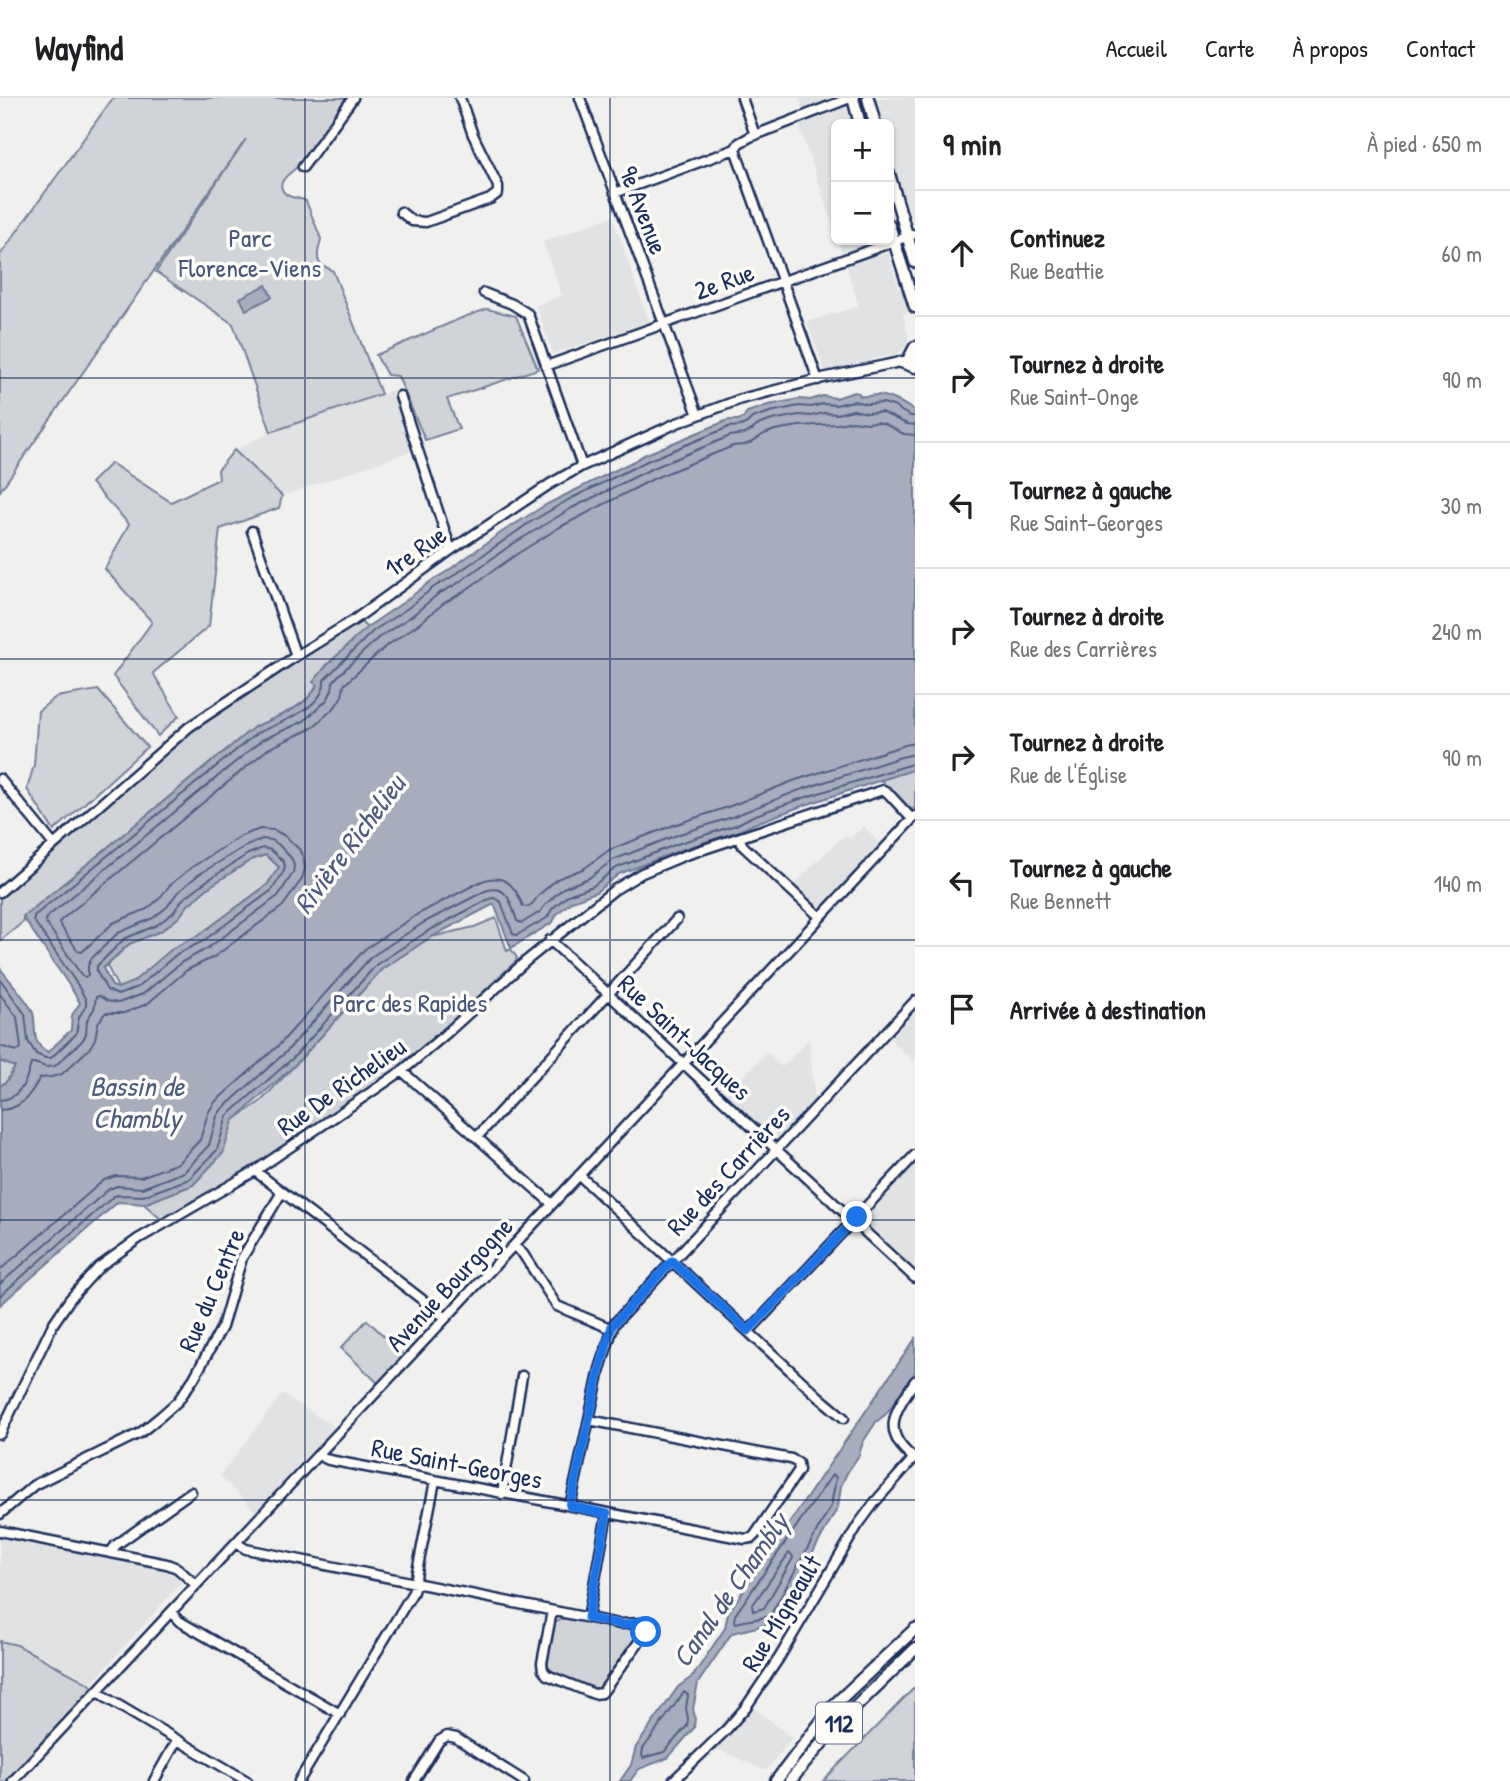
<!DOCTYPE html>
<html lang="fr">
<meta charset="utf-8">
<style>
:root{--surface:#fff;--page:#f6f6f6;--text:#202124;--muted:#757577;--line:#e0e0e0}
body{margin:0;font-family:"Patrick Hand",sans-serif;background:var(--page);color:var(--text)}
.controls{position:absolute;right:21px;top:21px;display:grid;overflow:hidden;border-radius:10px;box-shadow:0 2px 5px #0004}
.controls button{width:63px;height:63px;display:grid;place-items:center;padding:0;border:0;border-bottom:2px solid var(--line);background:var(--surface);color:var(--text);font:35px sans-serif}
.stop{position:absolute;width:21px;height:21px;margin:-16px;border:5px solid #1a73e8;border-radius:50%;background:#fff}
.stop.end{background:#1a73e8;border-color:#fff;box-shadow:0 2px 7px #0008}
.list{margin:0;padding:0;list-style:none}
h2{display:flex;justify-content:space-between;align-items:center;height:91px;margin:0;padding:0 28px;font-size:30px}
h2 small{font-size:23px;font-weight:400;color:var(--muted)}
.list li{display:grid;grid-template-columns:46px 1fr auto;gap:21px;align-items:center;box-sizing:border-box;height:126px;padding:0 28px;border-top:2px solid var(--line)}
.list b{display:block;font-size:26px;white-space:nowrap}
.list p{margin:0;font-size:23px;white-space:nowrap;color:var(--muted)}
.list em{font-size:23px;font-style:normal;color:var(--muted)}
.icon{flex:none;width:38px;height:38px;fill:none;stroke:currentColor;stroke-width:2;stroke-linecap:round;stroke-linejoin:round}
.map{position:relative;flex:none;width:915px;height:1683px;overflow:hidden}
header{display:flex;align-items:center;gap:42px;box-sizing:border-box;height:98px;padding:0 35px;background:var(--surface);border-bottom:2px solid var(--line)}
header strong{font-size:33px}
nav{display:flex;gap:38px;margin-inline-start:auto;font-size:24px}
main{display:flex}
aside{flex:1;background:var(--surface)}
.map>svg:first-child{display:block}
.built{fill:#e0e2e3}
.green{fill:#d0d3d8;stroke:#76819b;stroke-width:2}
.water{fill:#a7adbd;stroke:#6f7b97;stroke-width:2;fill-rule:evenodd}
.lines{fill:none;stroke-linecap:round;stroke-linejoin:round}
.shore{stroke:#536184;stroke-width:2}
.minor-casing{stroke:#1b2f5e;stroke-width:13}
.major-casing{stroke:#1b2f5e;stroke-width:15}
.minor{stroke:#fdfcf7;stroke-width:8}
.major{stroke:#fdfcf7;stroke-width:10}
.route{stroke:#1a73e8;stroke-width:9}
.grid{fill:none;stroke:#1b2f5e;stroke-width:2;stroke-opacity:0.55}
.labels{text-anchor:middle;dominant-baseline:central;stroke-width:7;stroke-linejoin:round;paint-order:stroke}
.shield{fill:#fdfcf7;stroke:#5f6c8c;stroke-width:2}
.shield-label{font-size:24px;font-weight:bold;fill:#1b2f5e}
.street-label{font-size:26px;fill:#1b2f5e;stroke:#fdfcf7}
.park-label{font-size:26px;fill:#48587c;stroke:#fdfcf7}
.water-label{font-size:28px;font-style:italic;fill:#4c5b7f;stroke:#fdfcf7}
</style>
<header>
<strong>Wayfind</strong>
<nav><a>Accueil</a><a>Carte</a><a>À propos</a><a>Contact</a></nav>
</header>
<main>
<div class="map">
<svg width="915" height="1683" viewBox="0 0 915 1683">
<rect width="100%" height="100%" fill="#f0f0ee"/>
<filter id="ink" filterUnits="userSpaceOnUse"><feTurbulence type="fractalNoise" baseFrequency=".0143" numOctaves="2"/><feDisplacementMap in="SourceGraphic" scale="14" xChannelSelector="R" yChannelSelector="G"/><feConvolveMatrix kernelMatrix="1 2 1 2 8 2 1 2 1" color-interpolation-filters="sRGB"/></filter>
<g filter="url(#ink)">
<path class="built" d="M799,0H915V126H914L895,75L889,77V26H836V136L800,31L803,13Z
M612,118L649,224L553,256L536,207L562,198L543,144Z
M838,142H874L878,158L888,154L899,191L915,187V210L903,217L908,235V245L906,250L899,255L825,273L807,224L859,208Z
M393,292L397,297L415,352L282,398L234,352L271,334Z
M864,728L880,746L822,809L816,810L793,788L826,754L845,737L850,740Z
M915,914V965L890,941Z
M809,941L815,1002L779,1041L775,1042L726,996L767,954L782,969Z
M915,1065V1173L863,1125L862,1122Z
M282,1296L336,1330L257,1415L220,1378Z
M0,1433L171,1468L184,1481L92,1585L18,1546L0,1542Z
M752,1608L792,1640L766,1673L715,1650Z"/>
<path class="green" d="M113,0H346C330,23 315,48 297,69C291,75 278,82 282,91C286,101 298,99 306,103L321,141L318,154V161L320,166L333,173L381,296L271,334L233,226L156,174L246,41L0,393V157Z
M487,211L516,218L538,271L447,301L459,331L425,342L398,278L387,277L376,257L464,219Z
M234,352L282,398L279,410L220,431L209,528L153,575L179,618L158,638L113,578L152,524L105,471L129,426L91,385L111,365L171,404L219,381L218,372Z
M360,523L367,530L327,567L314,584L318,587C307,609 275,619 254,629L23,819V824L0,843V800L54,747L189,629L296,558L304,559Z
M98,592L147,649L54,733L27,691L34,667L38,613L56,599Z
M915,671V710L911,711C904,707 885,688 881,682Z
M266,757L279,769L267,787L199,837L173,850L161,862L133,884L118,890L107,868L129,846L161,833L179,819L188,807L209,789L251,762Z
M496,820L507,853L511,851L517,860L516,863L425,949L392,976L248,1073L163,1123L144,1106L193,1087L223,1055L232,1023L261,1003L297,965L382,871L431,839L474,829Z
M0,963L15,969L7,983L0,988Z
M367,1222L404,1257L378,1285L341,1250Z
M564,1520L620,1531L632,1530L637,1534L636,1539L601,1591C589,1592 554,1577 547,1568L554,1528L555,1525Z
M0,1543L17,1547L90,1586L93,1590L7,1683H0Z
M915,1589V1683H823Z"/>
<path class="water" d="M266,187L272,199L246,212L240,200Z
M854,294L859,295L860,298C866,299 871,297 877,297C891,298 904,306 915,313V671L802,708L756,725L739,733L683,751L619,776L596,794L572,803L557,816L553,824L511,850L494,806L431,839L382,871L297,965L233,1023L223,1055L193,1087L144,1106L118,1104L0,1207V988L7,983L15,969L0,963V870C7,880 30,905 33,915C37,931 30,945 48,954L71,932L72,917L80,905L71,890L23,819L254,629C275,620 308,609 317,587L313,584L327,567L367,529L404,504L431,483L446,474L502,434L547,406L634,363L644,357L728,322H738L743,320L747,314L768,307L800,301L810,302L823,298L836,300ZM266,757L279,769L267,787L199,837L173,850L133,884L118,890L112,888L103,870L129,846L161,833L179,819L188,807L209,789L251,762Z
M915,1241V1274L886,1316L876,1324L863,1344L859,1357L847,1375L841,1388L838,1409L774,1525L732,1535L698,1585L693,1611L695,1619L694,1630L668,1660L639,1671L630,1683H620L631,1667L636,1649L678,1589L693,1578L725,1530L728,1515Z"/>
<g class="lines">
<path class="shore" d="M263,750L271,752L283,763L285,767L284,773L272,792L203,843L177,856L138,889L118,897L107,892L97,874V868L124,841L157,827L173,815L182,802L205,784L248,756Z
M0,881L25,916L28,943L36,956L45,960H51L76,936L79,919L86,908V902L77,886L34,823V818L257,635C278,625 326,610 324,582L373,533L408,510L434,489L450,480L529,425L568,402L647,363L729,329L741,328L747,325L752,320L770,314L799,308L811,309L823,306L836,307L853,303L867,306L883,305L893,308L910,318H915
M0,896L17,919L21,950L17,953L0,948
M0,1002C20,1001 27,982 31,966L34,965L46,969L55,968L82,943L86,936L87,922L94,911L96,899L99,898L107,903L118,905L143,896L182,864L208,850L278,798L293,775L294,768L292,761L278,746L271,742L262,741L244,749L198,777L177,795L167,809L153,820L118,835L91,861L88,868V877L85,879L82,878L45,823L46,820L262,642L304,623L327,602L332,592L333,584L338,578L378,540L413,517L438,496L455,487L511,447L572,410L651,371L730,338L744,336L752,332L758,327L772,322L799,317L811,318L824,315L837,316L853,312L868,315L881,314L907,326L915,327
M0,1012C22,1012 30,996 40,980L51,979L62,976L89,951L95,941L98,925L105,915H124L147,906L187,872L214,859L283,808L302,781L305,770L303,759L299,751L285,738L274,732L260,731L241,738L192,769L170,787L159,801L147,811L113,825L82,854L78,853L59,825L61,822L268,651L312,630L335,609L342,598L344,587L385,549L420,525L444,505L460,496L517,456L560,429L655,380L733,348L744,347L752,344L764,336L775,332L799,328L838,326L853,323L867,325L877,324L885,326L904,336L915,337
M0,1172L104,1082L116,1078L141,1079L178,1065L200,1042L208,1015L215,1004L279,947L365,851L418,816L480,784C504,774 515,787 523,808L527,809L532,806L540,796L557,781L585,770L609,752L674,727L728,709L793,683L905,647L915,645
M0,1186L109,1091L117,1088L142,1090L184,1074L209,1047L217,1018L222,1011L286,954L371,859L423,825L485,793C508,785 511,806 517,823L522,825L540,814L546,806L563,790L589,780L613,762L677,737L732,719L797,693L901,659L915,656
M0,1198L114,1098L119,1097L143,1098L189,1081L217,1052L227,1018L293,960L377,866L428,833L489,801L494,800L501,804L513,836L517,837L547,820L552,811L568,797L593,788L616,770L680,745L736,727L753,718L800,701L915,665
M832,1377L835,1378L836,1380L831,1408L770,1518L735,1525L734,1523L735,1517Z
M789,1455L792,1457L793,1460L764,1510L753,1513L752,1508Z
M684,1594L688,1597L686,1610L688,1621L687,1628L664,1654L643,1660L642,1657L643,1651Z"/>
<defs>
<path id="minor" d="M580,0L698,317
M742,0L755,37
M735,51L818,282
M303,69L353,0
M615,95L735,51L739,45L750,39L850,0
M401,114L412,123L426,124L490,101L498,95V88L473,37L460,0
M484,195L512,206L528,216L582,368
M546,268L915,136
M400,298L451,452
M252,433L296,558
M0,681L54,747
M739,740L743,748L820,819
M0,794L189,629L296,558L354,522L451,452L550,386L582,368L677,325L741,301L827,279L915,261
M550,842L915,1180
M402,973L552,1106
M477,1039L677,821
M255,1073L446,1220
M579,1077L819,1299L844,1320
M514,1148L523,1156L557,1208L612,1231
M749,1233L915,1057
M915,1283C895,1313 879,1334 915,1361
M0,1336L53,1226L70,1201L99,1169L138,1141L255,1073L402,973L448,934L526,863L614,792L642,775L683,758L883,692L887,694L912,721
M318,1357L329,1362L745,1441L752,1440L755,1437L799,1372L798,1365L791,1361L589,1322
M502,1396L522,1278
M570,1408L600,1271L614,1226L915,903
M0,1416L34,1387L140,1335L161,1318L178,1303L194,1280L222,1229L242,1160L282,1094
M0,1433L167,1466L177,1470L196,1487
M236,1445L246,1451L619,1526L643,1525L647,1529L646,1534L602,1595L594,1596L547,1577L543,1572L542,1565L552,1513
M110,1455L116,1447L191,1394
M171,1514L179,1523L340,1616
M588,1520L607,1416
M97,1593L108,1601L247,1683
M13,1683L915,718
M154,1683L177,1642
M299,1683L413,1494L435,1383
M414,1683L439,1643L447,1638L456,1640L524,1683
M673,1683L726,1632L746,1609L779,1560L858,1427L875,1404L914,1360"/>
<path id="major" d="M853,0L860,26
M868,0L875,26
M889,76L915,164
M889,127L915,209
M908,262L915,249
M901,264L915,269
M776,1683L833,1608L915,1531
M790,1683L837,1627L915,1551"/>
</defs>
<use href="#minor" class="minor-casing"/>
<use href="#major" class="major-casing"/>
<use href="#minor" class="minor"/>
<use href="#major" class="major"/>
</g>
</g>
<g class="lines" filter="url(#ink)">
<path class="route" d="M646,1534L647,1529L640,1524L624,1527L588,1520L607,1416L570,1408L600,1271L612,1228L672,1163L748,1233L857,1119"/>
</g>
<path class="grid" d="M305,0V1683M610,0V1683M0,280H915M0,561H915M0,842H915M0,1122H915M0,1402H915"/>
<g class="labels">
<rect class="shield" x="816" y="1604.5" width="46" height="41" rx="5"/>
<g class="shield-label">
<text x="839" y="1625">112</text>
</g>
<g class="street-label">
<text transform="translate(644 112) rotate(69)">9e Avenue</text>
<text transform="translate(724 183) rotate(-20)">2e Rue</text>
<text transform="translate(415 453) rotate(-35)">1re Rue</text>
<text transform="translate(685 939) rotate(43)">Rue Saint-Jacques</text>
<text transform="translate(341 988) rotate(-35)">Rue De Richelieu</text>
<text transform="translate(728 1072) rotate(-47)">Rue des Carrières</text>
<text transform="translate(449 1186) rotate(-47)">Avenue Bourgogne</text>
<text transform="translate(211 1192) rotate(-67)">Rue du Centre</text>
<text transform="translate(457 1365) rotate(11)">Rue Saint-Georges</text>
<text transform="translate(781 1515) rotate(-59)">Rue Migneault</text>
</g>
<g class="park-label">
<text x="250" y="139">Parc<tspan x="250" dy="30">Florence-Viens</tspan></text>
<text x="410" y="904">Parc des Rapides</text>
</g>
<g class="water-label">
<text transform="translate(349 746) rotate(-53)">Rivière Richelieu</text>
<text x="137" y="988">Bassin de<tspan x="137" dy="32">Chambly</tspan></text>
<text transform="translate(730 1492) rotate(-55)">Canal de Chambly</text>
</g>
</g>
</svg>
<div class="controls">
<button>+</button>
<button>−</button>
</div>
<div class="stop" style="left:646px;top:1534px"></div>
<div class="stop end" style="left:857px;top:1119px"></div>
</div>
<aside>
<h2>9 min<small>À pied · 650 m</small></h2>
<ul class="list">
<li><svg class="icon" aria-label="ahead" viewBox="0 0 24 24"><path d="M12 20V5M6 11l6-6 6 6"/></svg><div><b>Continuez</b><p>Rue Beattie</p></div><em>60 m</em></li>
<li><svg class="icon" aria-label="right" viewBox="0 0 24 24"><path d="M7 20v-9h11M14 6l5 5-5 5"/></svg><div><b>Tournez à droite</b><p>Rue Saint-Onge</p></div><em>90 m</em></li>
<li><svg class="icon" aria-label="left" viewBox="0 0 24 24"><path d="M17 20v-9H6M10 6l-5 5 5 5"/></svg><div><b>Tournez à gauche</b><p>Rue Saint-Georges</p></div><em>30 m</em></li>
<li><svg class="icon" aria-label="right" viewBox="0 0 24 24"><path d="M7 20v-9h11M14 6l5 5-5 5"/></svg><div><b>Tournez à droite</b><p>Rue des Carrières</p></div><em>240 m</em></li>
<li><svg class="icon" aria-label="right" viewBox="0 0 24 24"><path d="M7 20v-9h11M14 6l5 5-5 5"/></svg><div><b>Tournez à droite</b><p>Rue de l'Église</p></div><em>90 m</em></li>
<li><svg class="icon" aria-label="left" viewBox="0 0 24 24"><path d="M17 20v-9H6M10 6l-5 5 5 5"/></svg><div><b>Tournez à gauche</b><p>Rue Bennett</p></div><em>140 m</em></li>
<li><svg class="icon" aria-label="arrive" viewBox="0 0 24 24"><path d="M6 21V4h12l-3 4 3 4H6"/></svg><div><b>Arrivée à destination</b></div></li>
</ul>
</aside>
</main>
